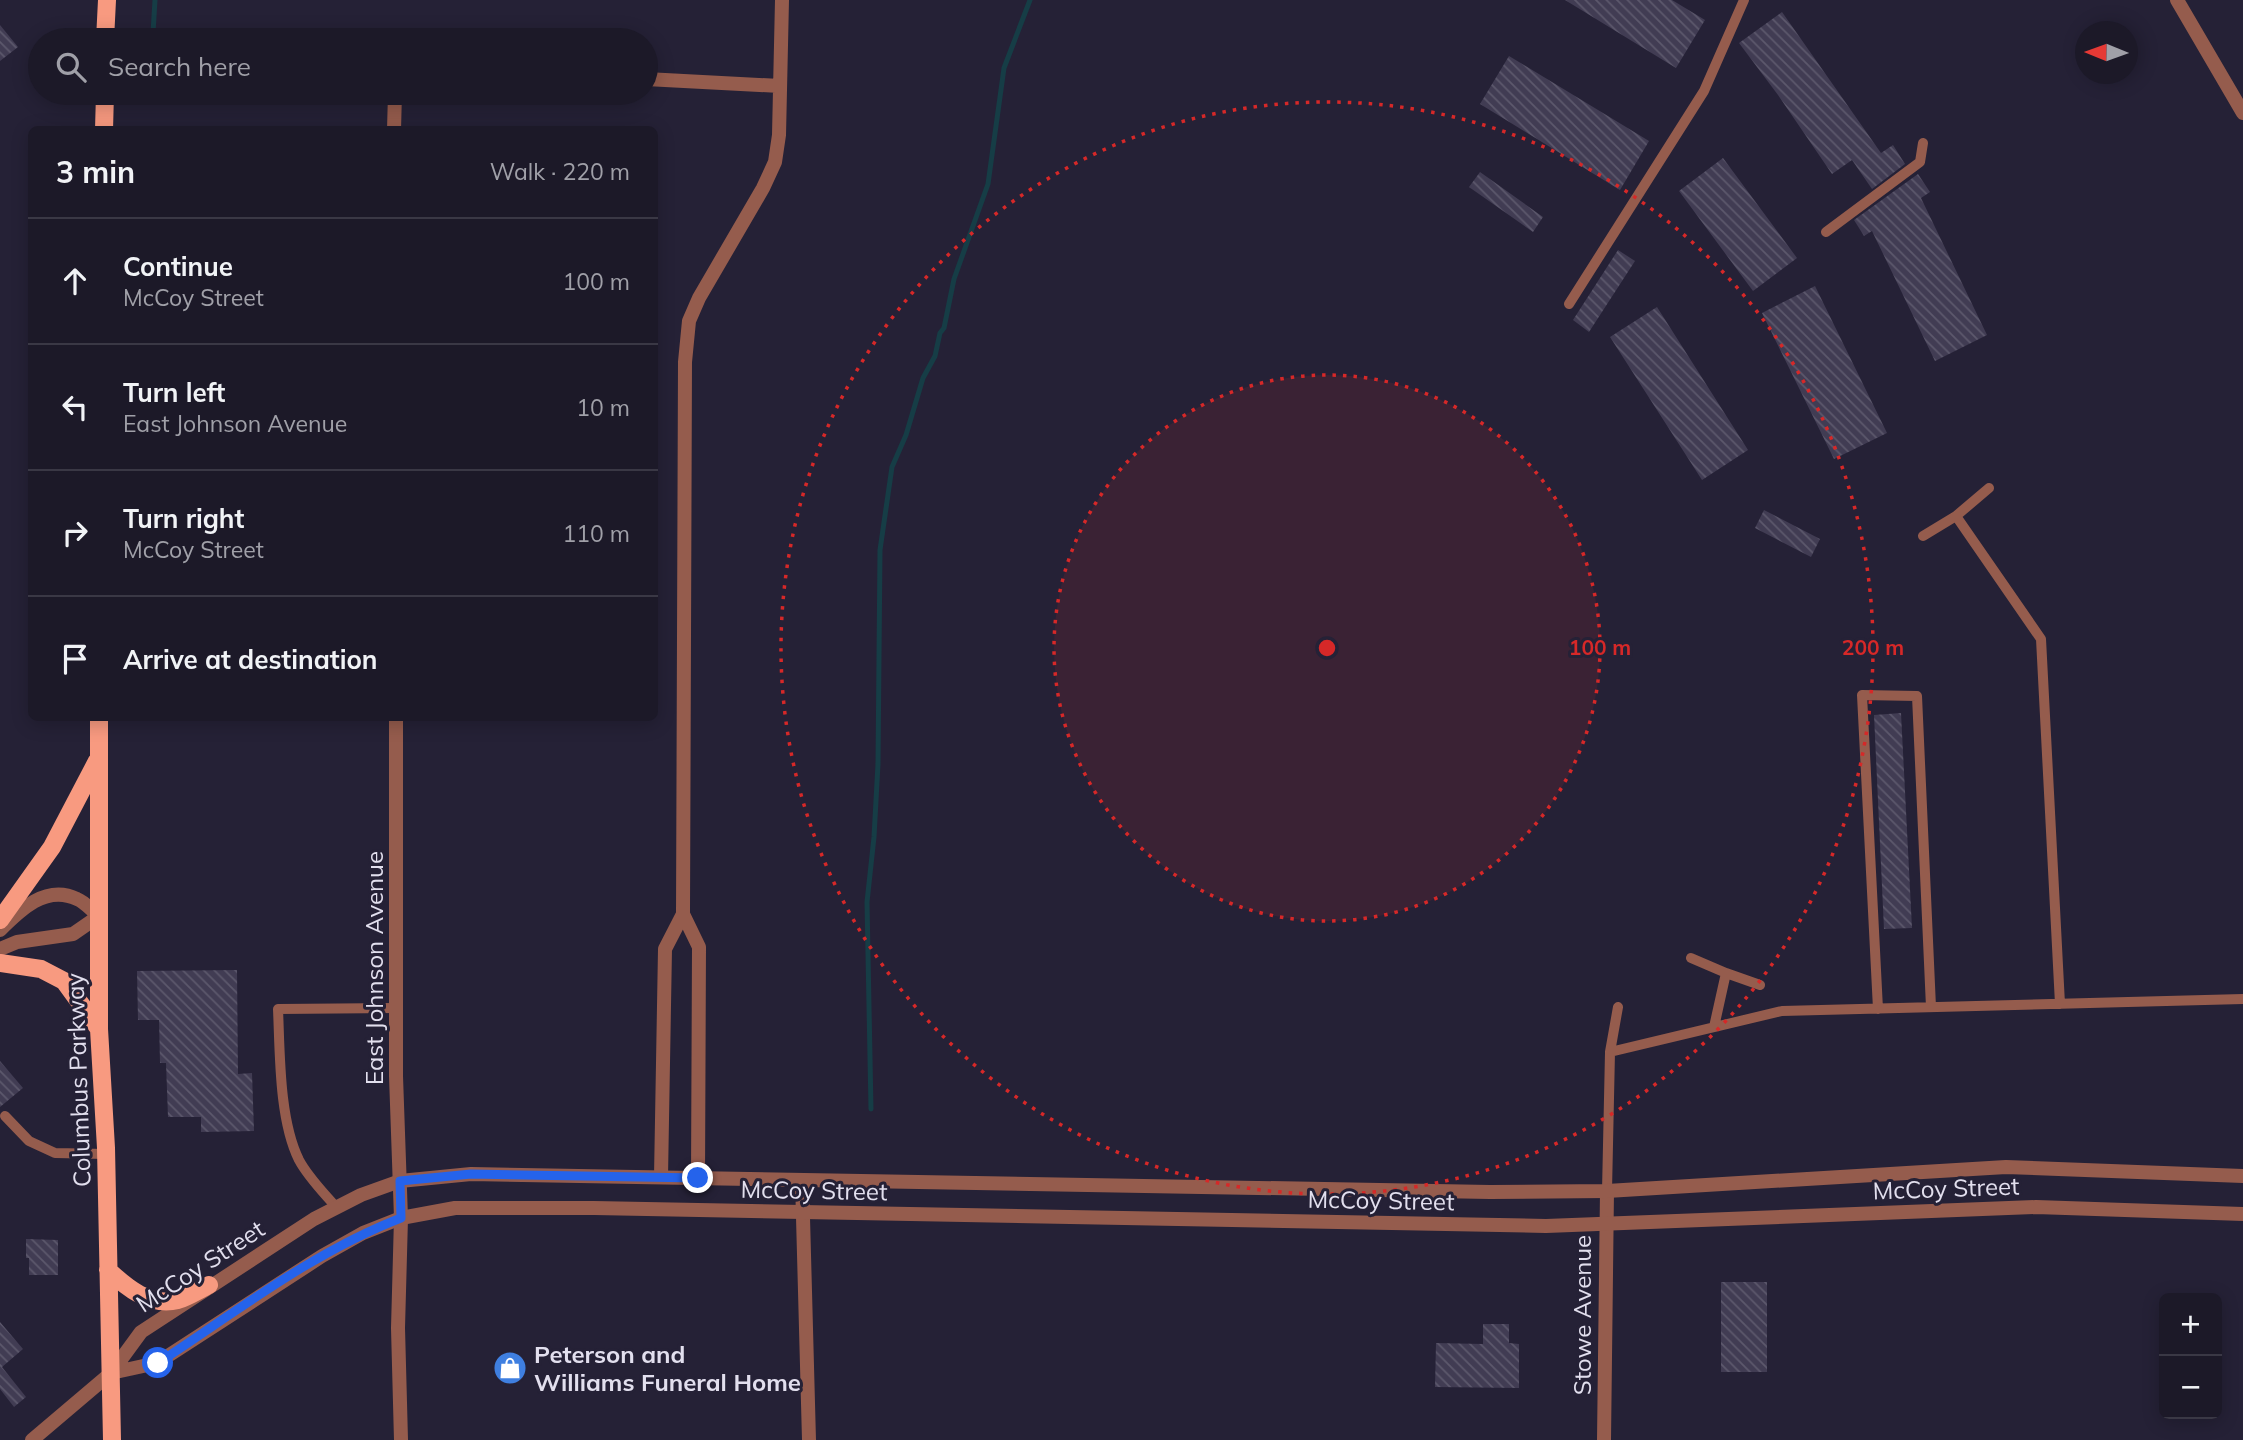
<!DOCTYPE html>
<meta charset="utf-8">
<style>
:root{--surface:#1c1928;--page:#292634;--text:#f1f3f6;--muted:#a0a0a8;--line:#3a3845}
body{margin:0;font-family:Mulish,sans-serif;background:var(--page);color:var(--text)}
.controls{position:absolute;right:21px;bottom:21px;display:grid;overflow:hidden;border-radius:10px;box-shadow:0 4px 18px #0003}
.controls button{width:63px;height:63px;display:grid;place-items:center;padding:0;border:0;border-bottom:2px solid var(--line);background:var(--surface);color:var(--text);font:35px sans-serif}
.compass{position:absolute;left:2075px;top:21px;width:63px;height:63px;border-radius:50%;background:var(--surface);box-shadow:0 4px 18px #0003;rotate:271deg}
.stop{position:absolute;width:21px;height:21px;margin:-16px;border:5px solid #2563eb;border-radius:50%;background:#fff}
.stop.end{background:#2563eb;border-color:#fff;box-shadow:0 2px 7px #0008}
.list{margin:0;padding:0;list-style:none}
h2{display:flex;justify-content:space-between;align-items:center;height:91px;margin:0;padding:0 28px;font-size:30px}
h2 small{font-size:23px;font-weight:400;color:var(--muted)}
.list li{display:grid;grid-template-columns:46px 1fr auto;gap:21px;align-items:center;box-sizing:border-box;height:126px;padding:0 28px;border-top:2px solid var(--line)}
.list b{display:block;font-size:26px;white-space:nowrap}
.list p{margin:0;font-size:23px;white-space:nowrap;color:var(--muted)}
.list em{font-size:23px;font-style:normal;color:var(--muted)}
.icon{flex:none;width:38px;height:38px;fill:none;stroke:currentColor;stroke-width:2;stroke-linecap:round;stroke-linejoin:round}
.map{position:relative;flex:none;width:2243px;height:1440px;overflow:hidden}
.search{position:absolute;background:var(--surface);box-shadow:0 4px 18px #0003;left:28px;top:28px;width:630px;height:77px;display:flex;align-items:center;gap:18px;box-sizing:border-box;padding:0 24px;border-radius:38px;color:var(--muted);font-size:26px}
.panel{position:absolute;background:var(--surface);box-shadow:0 4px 18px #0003;left:28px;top:126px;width:630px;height:595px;border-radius:10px}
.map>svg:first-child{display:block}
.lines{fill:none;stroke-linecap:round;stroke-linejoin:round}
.stream{stroke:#163d46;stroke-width:5}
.building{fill:url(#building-back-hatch)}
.service{stroke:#955c4d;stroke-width:10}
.minor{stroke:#955c4d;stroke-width:14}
.tertiary{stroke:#955c4d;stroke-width:14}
.primary{stroke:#f89a80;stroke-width:18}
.route{stroke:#2563eb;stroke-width:9}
.ring{fill:none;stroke:#d62828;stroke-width:3.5;stroke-dasharray:3.5 7}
.labels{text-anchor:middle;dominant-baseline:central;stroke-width:6;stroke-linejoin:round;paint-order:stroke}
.street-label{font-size:24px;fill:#e2dfee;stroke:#252136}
.poi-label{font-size:24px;font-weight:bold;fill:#e2dfee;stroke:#252136;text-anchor:start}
.centre{fill:#d62828;stroke:#252136;stroke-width:3.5}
.ring-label{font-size:21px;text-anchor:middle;font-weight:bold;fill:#d62828;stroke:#252136;stroke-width:6;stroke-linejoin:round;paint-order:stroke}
</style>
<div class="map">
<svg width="2243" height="1440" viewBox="0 0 2243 1440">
<defs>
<pattern id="building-back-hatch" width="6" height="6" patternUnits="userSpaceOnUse" patternTransform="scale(1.75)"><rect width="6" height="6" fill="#413c53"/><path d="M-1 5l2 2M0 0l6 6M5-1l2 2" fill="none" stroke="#5c586c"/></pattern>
</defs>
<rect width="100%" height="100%" fill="#252136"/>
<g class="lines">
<path class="stream" d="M153,33L155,0
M871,1109L867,902L874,837L878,764L880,550L892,467L906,435L923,378L935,356L940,333L944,328L954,279L988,184L1004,68L1030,0"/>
</g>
<path class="building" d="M1565,0H1672L1705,20L1676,68Z
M1782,12L1881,153L1893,145L1905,164L1872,189L1852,160L1832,174L1778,95L1739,43Z
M0,25L18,47L0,61Z
M1509,56L1649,141L1620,190L1480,104Z
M1723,158L1797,258L1753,291L1679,191Z
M1480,172L1543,217L1533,232L1469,187Z
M1918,174L1930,192L1921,198L1987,335L1935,361L1872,231L1864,236L1854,220Z
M1618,250L1635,261L1589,332L1573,320Z
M1815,286L1887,433L1834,459L1762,313Z
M1657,307L1748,450L1702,480L1610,337Z
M1764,510L1820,539L1811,557L1755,528Z
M1901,713L1912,928L1884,929L1874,715Z
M237,970L238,1074L252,1073L254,1131L201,1132V1117H168L166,1063H160L159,1020H138L137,971Z
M0,1061L23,1088L0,1107Z
M26,1239L58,1240V1275H29V1258H26Z
M1721,1282H1767V1372H1721Z
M0,1322L23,1349L2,1367L26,1397L14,1407L0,1389Z
M1483,1324H1509V1343L1519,1344V1388L1435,1387L1436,1343L1483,1344Z"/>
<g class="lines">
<path class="service" d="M1826,232L1920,162L1923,143
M1569,304L1704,91L1744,0
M1956,516L1989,488
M1923,536L1956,516L2041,639L2060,1004
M1691,958L1726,973L1714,1027
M1726,973L1760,985
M1878,1009L1862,695L1917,696L1931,1007
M1610,1052L1618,1007
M5,1116L29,1141L55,1153L106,1154
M1607,1191L1610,1052L1782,1011L2243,999
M336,1207C323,1192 308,1177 299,1160C279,1120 280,1053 278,1009L396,1008"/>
<path class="minor" d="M646,79L780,86
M394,130L395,93
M396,718V1076L401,1218L398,1328L401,1440
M661,1177L665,949L683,914
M698,1178L699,947L683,914L685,362L689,321L699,298L763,188L775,162L779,135L782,0
M802,1180L809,1440
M32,1440L111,1373
M1604,1440L1607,1191"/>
<path class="tertiary" d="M2177,0L2243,113
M0,930C20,910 46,884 77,899C85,902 92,911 99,916L73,934L17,942L0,949
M111,1373L141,1332L314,1219L361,1195L400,1181L471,1174L1490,1192L1607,1191L2006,1167L2243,1176
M111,1373L157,1363L322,1256L363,1233L401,1218L455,1208H594L1546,1226L2036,1207L2243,1214"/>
<path class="primary" d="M105,40L107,0
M104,130L105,93
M99,718V1029L106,1148L112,1440
M0,920L52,847L97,761
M0,963L41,969L64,981L99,1029
M108,1270C127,1288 150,1307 178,1300C188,1297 199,1290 209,1285"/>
</g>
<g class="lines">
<path class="route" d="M158,1363C236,1312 313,1252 401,1218L400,1181L471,1174L698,1178"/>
</g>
<circle cx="1327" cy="648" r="273" fill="#d62828" fill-opacity=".12"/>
<g class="ring">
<circle cx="1327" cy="648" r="273"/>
<circle cx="1327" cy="648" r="546"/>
</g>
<defs>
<symbol id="shop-disc" viewBox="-11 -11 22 22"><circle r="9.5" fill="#3f7fe0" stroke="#252136"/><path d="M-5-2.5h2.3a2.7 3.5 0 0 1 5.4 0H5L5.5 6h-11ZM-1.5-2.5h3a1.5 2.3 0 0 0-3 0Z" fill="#fff"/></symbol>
</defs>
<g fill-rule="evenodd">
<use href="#shop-disc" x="491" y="1349" width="38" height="38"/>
</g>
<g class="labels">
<g class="street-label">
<text transform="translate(374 968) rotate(-90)">East Johnson Avenue</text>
<text transform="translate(78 1080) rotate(-92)">Columbus Parkway</text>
<text transform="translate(1946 1188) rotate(-2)">McCoy Street</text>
<text transform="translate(814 1190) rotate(1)">McCoy Street</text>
<text transform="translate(1381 1200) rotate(1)">McCoy Street</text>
<text transform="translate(200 1266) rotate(-33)">McCoy Street</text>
<text transform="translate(1582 1315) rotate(-90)">Stowe Avenue</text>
</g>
<g class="poi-label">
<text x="534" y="1354">Peterson and<tspan x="534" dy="28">Williams Funeral Home</tspan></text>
</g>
</g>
<circle cx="1327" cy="648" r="10" class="centre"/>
<g class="ring-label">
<text x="1600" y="655">100 m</text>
<text x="1873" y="655">200 m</text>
</g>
</svg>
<div class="controls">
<button>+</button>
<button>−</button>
</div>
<svg class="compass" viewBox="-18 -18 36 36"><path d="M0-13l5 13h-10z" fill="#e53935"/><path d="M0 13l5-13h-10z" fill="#a0a0a8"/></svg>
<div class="stop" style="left:158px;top:1363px"></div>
<div class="stop end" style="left:698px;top:1178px"></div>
<div class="search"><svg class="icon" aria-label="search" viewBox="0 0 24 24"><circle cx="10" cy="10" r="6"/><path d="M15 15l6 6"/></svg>Search here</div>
<section class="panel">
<h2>3 min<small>Walk · 220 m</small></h2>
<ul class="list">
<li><svg class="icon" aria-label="ahead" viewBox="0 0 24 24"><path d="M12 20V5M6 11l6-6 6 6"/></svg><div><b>Continue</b><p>McCoy Street</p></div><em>100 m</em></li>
<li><svg class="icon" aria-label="left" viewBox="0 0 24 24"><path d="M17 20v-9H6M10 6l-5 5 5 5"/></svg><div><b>Turn left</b><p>East Johnson Avenue</p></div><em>10 m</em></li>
<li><svg class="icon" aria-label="right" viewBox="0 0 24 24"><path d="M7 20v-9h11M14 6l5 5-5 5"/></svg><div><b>Turn right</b><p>McCoy Street</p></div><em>110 m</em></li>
<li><svg class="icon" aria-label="arrive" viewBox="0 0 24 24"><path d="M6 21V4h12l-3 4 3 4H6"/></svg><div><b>Arrive at destination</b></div></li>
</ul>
</section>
</div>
